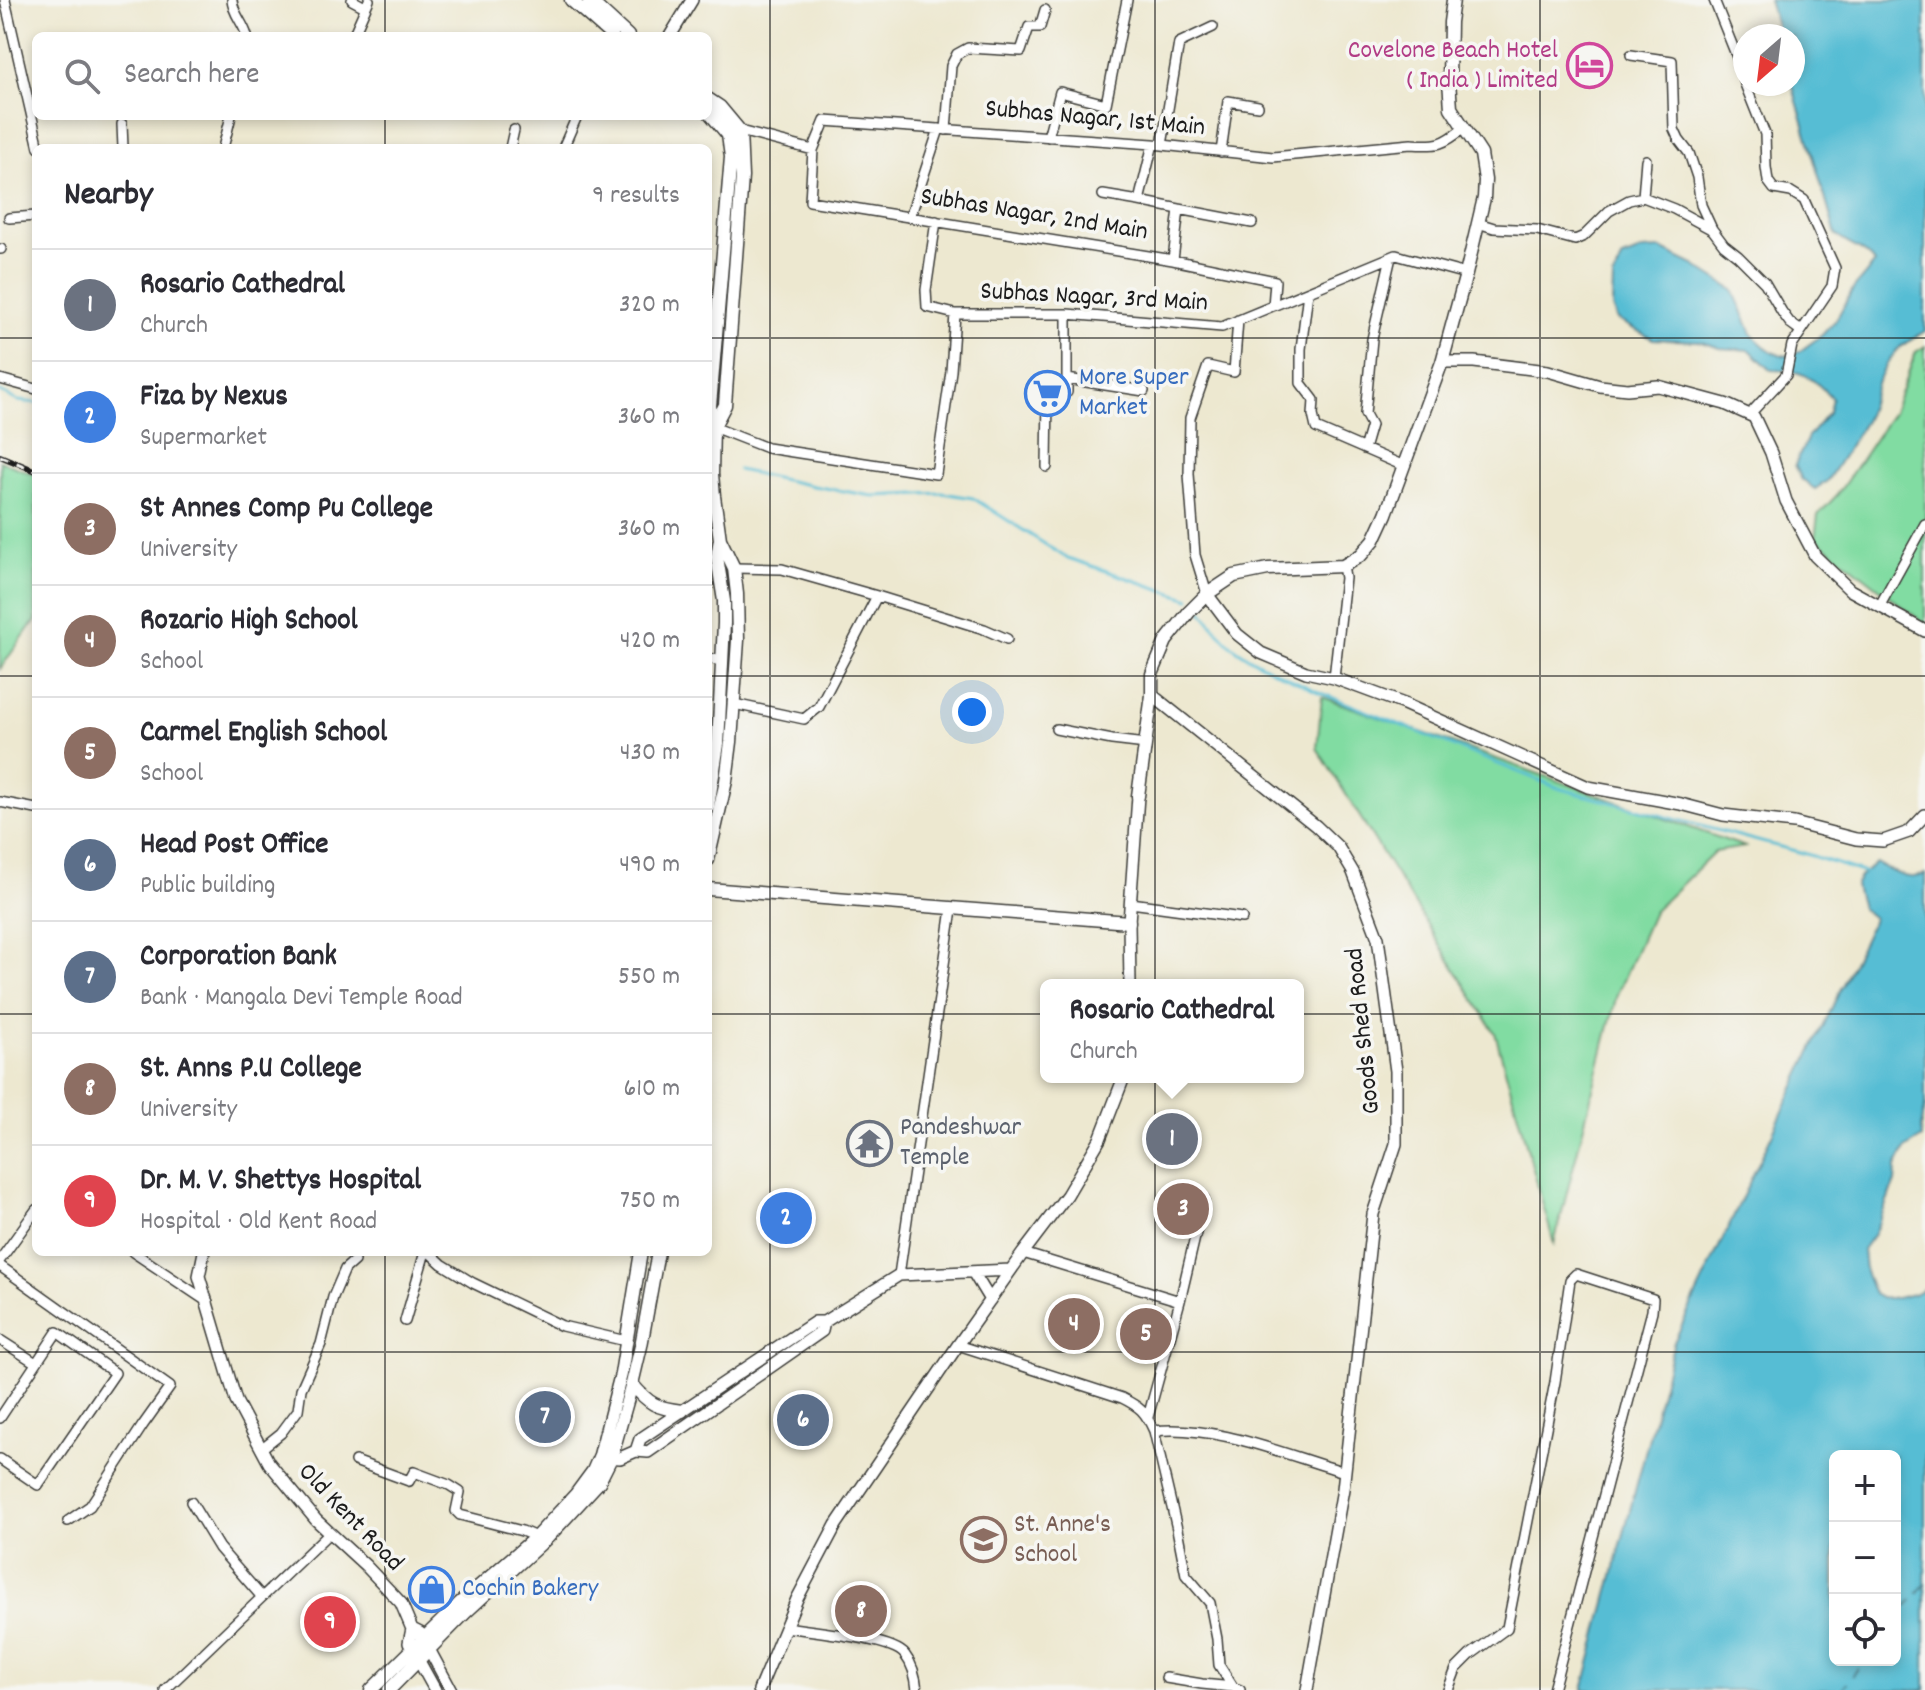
<!DOCTYPE html>
<meta charset="utf-8">
<style>
:root{--surface:#fff;--page:#f2f2f3;--text:#2b2b33;--muted:#7c7c81;--line:#e1e1e2;--accent:#1a73e8}
body{margin:0;font-family:Dekko,sans-serif;background:var(--page);color:var(--text)}
.controls{position:absolute;right:24px;bottom:24px;display:grid;overflow:hidden;border-radius:12px;box-shadow:0 4px 12px #0003}
.controls button{width:72px;height:72px;display:grid;place-items:center;padding:0;border:0;border-bottom:2px solid var(--line);background:var(--surface);color:var(--text);font:40px sans-serif}
.compass{position:absolute;left:1733px;top:24px;width:72px;height:72px;border-radius:50%;background:var(--surface);box-shadow:0 4px 12px #0003;rotate:208deg}
.you{position:absolute;left:972px;top:712px;width:28px;height:28px;margin:-20px;border:6px solid #fff;border-radius:50%;background:#1a73e8;box-shadow:0 0 0 12px #1a73e833}
.badge{display:grid;place-items:center;width:52px;height:52px;border-radius:50%;background:var(--accent);color:#fff;font-size:26px;font-weight:700}
.pin{position:absolute;translate:-50% -50%;border:4px solid #fff;box-shadow:0 2px 8px #0006}
.popup{position:absolute;left:1040px;top:979px;width:264px;height:104px;box-sizing:border-box;display:grid;place-content:center;border-radius:12px;background:var(--surface);filter:drop-shadow(0 2px 6px #0005);font-size:26px;white-space:nowrap;color:var(--muted)}
.popup b{font-size:30px;color:var(--text)}
.popup::after{content:'';position:absolute;left:50%;top:100%;margin-left:-16px;border:16px solid transparent;border-top-color:var(--surface)}
.list{margin:0;padding:0;list-style:none}
h2{display:flex;justify-content:space-between;align-items:center;height:104px;margin:0;padding:0 32px;font-size:34px}
h2 small{font-size:26px;font-weight:400;color:var(--muted)}
.list li{display:grid;grid-template-columns:52px 1fr auto;gap:24px;align-items:center;box-sizing:border-box;height:112px;padding:0 32px;border-top:2px solid var(--line)}
.list b{display:block;font-size:30px;white-space:nowrap}
.list p{margin:0;font-size:26px;white-space:nowrap;color:var(--muted)}
.list em{font-size:26px;font-style:normal;color:var(--muted)}
.icon{flex:none;width:44px;height:44px;fill:none;stroke:currentColor;stroke-width:2;stroke-linecap:round;stroke-linejoin:round}
.map{position:relative;flex:none;width:1925px;height:1690px;overflow:hidden}
.search{position:absolute;background:var(--surface);box-shadow:0 4px 12px #0003;left:32px;top:32px;width:680px;height:88px;display:flex;align-items:center;gap:20px;box-sizing:border-box;padding:0 28px;border-radius:12px;color:var(--muted);font-size:30px}
.panel{position:absolute;background:var(--surface);box-shadow:0 4px 12px #0003;left:32px;top:144px;width:680px;height:1112px;border-radius:12px}
.map>svg:first-child{display:block}
.green{fill:#81dca2;stroke:#4e7c5f;stroke-width:2}
.water{fill:#57bdd4;stroke:#3a6c78;stroke-width:2;fill-rule:evenodd}
.lines{fill:none;stroke-linecap:round;stroke-linejoin:round}
.stream{stroke:#57bdd4;stroke-width:3}
.ferry{stroke:#345c66;stroke-width:2;stroke-dasharray:10 8;stroke-linecap:butt}
.minor-casing{stroke:#3b3b37;stroke-width:12}
.tertiary-casing{stroke:#3b3b37;stroke-width:14}
.secondary-casing{stroke:#3b3b37;stroke-width:15}
.minor{stroke:#fff;stroke-width:9}
.tertiary{stroke:#fff;stroke-width:11}
.secondary{stroke:#fff;stroke-width:12}
.rail-casing{stroke:#1c1c1c;stroke-width:6}
.rail{stroke:#f6f6f2;stroke-width:3;stroke-dasharray:9;stroke-linecap:butt}
.grid{fill:none;stroke:#1c1c1c;stroke-width:2;stroke-opacity:0.55}
.labels{text-anchor:middle;dominant-baseline:central;stroke-width:7;stroke-linejoin:round;paint-order:stroke}
.hotel-label{font-size:26px;fill:#b23c85;stroke:#f6f6f2;text-anchor:end}
.street-label{font-size:26px;fill:#1c1c1c;stroke:#f6f6f2}
.shop-label{font-size:26px;fill:#366cbe;stroke:#f6f6f2;text-anchor:start}
.worship-label{font-size:26px;fill:#5b616d;stroke:#f6f6f2;text-anchor:start}
.education-label{font-size:26px;fill:#785e54;stroke:#f6f6f2;text-anchor:start}
</style>
<div class="map">
<svg width="1925" height="1690" viewBox="0 0 1925 1690">
<rect width="100%" height="100%" fill="#f6f6f2"/>
<filter id="ink" filterUnits="userSpaceOnUse"><feTurbulence type="fractalNoise" baseFrequency=".0125" numOctaves="2"/><feDisplacementMap in="SourceGraphic" scale="16" xChannelSelector="R" yChannelSelector="G"/><feConvolveMatrix kernelMatrix="1 2 1 2 8 2 1 2 1" color-interpolation-filters="sRGB"/></filter>
<filter id="wash" filterUnits="userSpaceOnUse"><feTurbulence type="fractalNoise" baseFrequency=".006" numOctaves="4" result="noise"/><feDisplacementMap in="SourceGraphic" scale="32" xChannelSelector="R" yChannelSelector="G"/><feGaussianBlur stdDeviation="1.8" result="paint"/><feColorMatrix in="noise" values="0 0 0 0 0 0 0 0 0 0 0 0 0 0 0 0 0 1.4 0 .05"/><feComposite in="paint" operator="in"/></filter>
<g filter="url(#wash)">
<rect width="100%" height="100%" fill="#ede8d0"/>
<path class="green" d="M1925,346V624L1815,538L1818,515L1837,495L1893,412L1916,352Z
M0,461L36,475V621L30,627L0,669Z
M1322,697L1745,847L1715,852L1653,912L1617,994L1554,1244L1495,1033L1317,748Z"/>
<path class="water" d="M1769,0H1925V331L1900,347L1888,362L1878,381L1865,421L1827,481L1815,489L1802,480L1795,465L1808,437L1829,412L1832,398C1810,375 1803,370 1771,370L1750,350L1720,348L1698,341L1653,339L1617,320L1612,307L1613,278L1623,258L1643,250L1661,249L1694,265L1733,290L1753,336L1771,352L1787,356L1800,351L1822,335L1836,320L1853,289L1875,263C1866,249 1848,246 1836,235L1792,84L1793,36H1779Z
M1876,863C1892,871 1908,883 1925,874V1106L1921,1128L1922,1138L1905,1149L1896,1167L1895,1182L1874,1234L1863,1249L1865,1272L1874,1294L1881,1298H1897L1914,1294L1925,1288V1690H1583L1674,1342L1870,927L1873,918L1861,908L1855,886L1860,877ZM1835,1456H1895V1660H1835Z"/>
<g class="lines">
<path class="stream" d="M0,392L18,401L36,403
M738,470L813,486L873,496L943,493L973,498L1065,557L1190,599
M1202,611C1213,624 1222,639 1236,649C1260,666 1289,678 1316,691L1561,789L1803,853L1868,874"/>
<path class="ferry" d="M1895,1622L1925,1584
M1841,1690L1865,1660"/>
</g>
</g>
<g filter="url(#ink)">
<g class="lines">
<defs>
<path id="minor" d="M5,0L39,148
M232,0C233,14 243,22 247,36
M352,0L365,7
M1714,0L1737,57L1745,83
M353,36L369,0
M1631,55L1672,61L1674,129L1679,140L1689,153L1697,177L1701,205L1712,229L1724,245L1738,256L1765,283L1782,312L1790,323L1801,331
M1745,84L1765,134L1766,167L1768,181L1774,189L1791,192L1804,200L1835,268L1832,286L1792,345L1786,375L1749,415
M122,124L123,148
M946,130L951,66L957,54L968,48L1021,51L1029,27H1040L1045,10
M736,132L740,131L813,150L825,121L1153,144L1273,157L1411,144C1438,146 1443,145 1464,128
M1048,137L1060,92L1106,104L1127,0
M1153,144L1139,201L1179,209L1173,260
M1162,145L1179,43L1213,27
M223,148L231,116
M510,148L514,130
M563,148L577,116
M813,150L810,201L1173,260L1275,281L1273,306
M1221,152L1228,101L1258,106
M1103,195L1139,201
M1643,197L1646,160
M1179,209L1252,223
M910,217L939,129
M9,218L36,216
M936,221L926,290L927,307L955,314
M1478,223L1494,228L1537,230L1575,240L1584,236L1609,211L1629,200L1643,197L1674,209L1711,229
M0,249H1
M1308,292L1301,349V383L1314,400L1313,415L1316,428L1404,466
M0,379L36,389
M1067,379L1144,391
M708,425L767,448L936,474L951,371L955,314H1067L1222,327L1396,255L1466,274
M1364,449L1371,425L1365,414L1372,339L1391,257
M1047,467L1048,393L1067,392V314
M734,568L782,569L877,596L984,629L1007,639
M1207,594L1195,555L1189,474L1190,418L1208,366L1234,372L1238,320
M1885,609L1879,607L1925,524
M708,658L721,661
M1334,678L1345,578L1343,566
M734,704L804,719L819,707L877,596
M1056,729L1112,740L1146,744
M0,802L36,809
M1131,903L1242,918
M133,1252L208,1302
M429,1252L442,1264L473,1283L562,1326L626,1341
M1023,1253L1180,1301L1204,1199
M0,1260L36,1210
M0,1266L170,1387L143,1425L90,1506L68,1521
M899,1275L952,909
M405,1321L425,1252
M0,1340L36,1363
M958,1345L1122,1398C1140,1407 1145,1411 1154,1431L1177,1529L1186,1575L1210,1603L1217,1639L1219,1665L1233,1687L1240,1690
M1148,1417L1180,1301
M0,1418L57,1332L115,1373L38,1485L0,1459
M1154,1431C1216,1424 1285,1455 1345,1472
M261,1449L281,1433L298,1410L301,1389L321,1344L333,1297L345,1269L354,1261
M355,1461L409,1481L414,1472L449,1485L460,1492L456,1511L460,1515L522,1531L536,1537
M191,1502L219,1548L261,1596
M785,1627C809,1631 893,1638 905,1655C913,1665 916,1678 917,1690
M1166,1678L1202,1684L1233,1687
M165,1690L329,1533
M1448,1690L1456,1669L1470,1655L1507,1628L1555,1382L1570,1280L1576,1274L1653,1299L1652,1311L1553,1690"/>
<path id="tertiary" d="M670,36L692,0
M1442,362H1474L1548,371L1600,386L1627,389L1658,386L1725,404L1754,417L1771,453L1786,501L1815,556L1850,590L1925,631
M1207,594L1237,634L1261,653L1306,672L1334,678L1404,704L1588,787L1681,804L1723,815L1794,823L1856,839L1883,841L1909,832L1925,815
M1152,695L1316,826L1338,847L1353,872L1378,938L1396,1071V1144L1373,1214L1343,1489L1307,1690
M1130,985L1129,922L1138,796
M204,1252L199,1276L236,1401L269,1463L316,1520L366,1566L401,1603L412,1629
M973,1272L990,1300
M815,1322H824L822,1331L648,1452L636,1451L640,1439Z
M824,1322L899,1275L1011,1270
M604,1457L620,1458L636,1451
M412,1629L420,1633L423,1638L451,1690
M412,1629L409,1643L435,1690
M759,1690L797,1599L836,1525L958,1345L1023,1253L1067,1195L1100,1139L1124,1077"/>
<path id="secondary" d="M571,0L612,36
M589,0L628,36
M708,99L720,107L740,131L742,177L725,405L714,426
M708,111L728,135L731,157L710,406L713,427L712,474L714,496L720,539L734,568L737,594L738,640L731,742L726,781L708,860
M1138,796L1152,695V674L1166,641L1189,612L1207,594L1234,576L1268,569L1343,566L1361,555L1374,540L1386,514L1442,362L1466,274L1484,198L1485,180L1481,154L1451,108L1449,81L1450,22L1453,0
M708,806L718,744L724,623V601L717,557L720,539
M708,889L1129,922
M632,1384C649,1404 656,1408 682,1411
M371,1690L460,1603L536,1537L576,1494L593,1471L600,1455L621,1374L641,1252
M389,1690L466,1612L549,1536L599,1482L611,1458L632,1384L641,1346L658,1252"/>
</defs>
<use href="#minor" class="minor-casing"/>
<use href="#tertiary" class="tertiary-casing"/>
<use href="#secondary" class="secondary-casing"/>
<use href="#minor" class="minor"/>
<use href="#tertiary" class="tertiary"/>
<use href="#secondary" class="secondary"/>
<defs>
<path id="rail" d="M0,456L36,471"/>
</defs>
<use href="#rail" class="rail-casing"/>
<use href="#rail" class="rail"/>
</g>
</g>
<path class="grid" d="M385,0V36M770,0V1690M1155,0V1690M1540,0V1690M385,116V148M0,338H36M708,338H1925M0,676H36M708,676H1925M0,1014H36M708,1014H1925M385,1252V1690M0,1352H1925"/>
<defs>
<symbol id="hotel-ring" viewBox="-11 -11 22 22"><circle r="9.5" fill="#f6f6f2" stroke="#d1479c" stroke-width="1.5"/><path d="M-6-4.5h1.5V1H6V5H4.5V3h-9V5H-6ZM-4 0a1.8 1.8 0 1 1 3.6 0ZM.5 0V-2.5h3Q6-2.5 6 0Z" fill="#d1479c"/></symbol>
<symbol id="supermarket-ring" viewBox="-11 -11 22 22"><circle r="9.5" fill="#f6f6f2" stroke="#3f7fe0" stroke-width="1.5"/><path d="M-6-5.5h2.5l.6 2H6L4.5 2H-2.5L-4.4-4H-6ZM-1.5 3.2a1.3 1.3 0 1 0 .1 0ZM3 3.2a1.3 1.3 0 1 0 .1 0Z" fill="#3f7fe0"/></symbol>
<symbol id="temple-ring" viewBox="-11 -11 22 22"><circle r="9.5" fill="#f6f6f2" stroke="#6b7280" stroke-width="1.5"/><path d="M0-6L5-2H3V0L6.5 2.5H4V6H1.5V3h-3V6H-4V2.5H-6.5L-3 0V-2H-5Z" fill="#6b7280"/></symbol>
<symbol id="school-ring" viewBox="-11 -11 22 22"><circle r="9.5" fill="#f6f6f2" stroke="#8d6e63" stroke-width="1.5"/><path d="M0-5L7-2L0 1L-7-2ZM-4 1L0 2.5L4 1V4Q0 6-4 4Z" fill="#8d6e63"/></symbol>
<symbol id="shop-ring" viewBox="-11 -11 22 22"><circle r="9.5" fill="#f6f6f2" stroke="#3f7fe0" stroke-width="1.5"/><path d="M-5-2.5h2.3a2.7 3.5 0 0 1 5.4 0H5L5.5 6h-11ZM-1.5-2.5h3a1.5 2.3 0 0 0-3 0Z" fill="#3f7fe0"/></symbol>
</defs>
<g fill-rule="evenodd">
<use href="#hotel-ring" x="1564" y="40" width="51" height="51"/>
<use href="#supermarket-ring" x="1022" y="368" width="51" height="51"/>
<use href="#temple-ring" x="844" y="1118" width="51" height="51"/>
<use href="#school-ring" x="958" y="1514" width="51" height="51"/>
<use href="#shop-ring" x="406" y="1564" width="51" height="51"/>
</g>
<g class="labels">
<g class="hotel-label">
<text x="1558" y="51">Covelone Beach Hotel<tspan x="1558" dy="30">( India ) Limited</tspan></text>
</g>
<g class="street-label">
<text transform="translate(1095 119) rotate(5)">Subhas Nagar, 1st Main</text>
<text transform="translate(1034 215) rotate(9)">Subhas Nagar, 2nd Main</text>
<text transform="translate(1094 298) rotate(3)">Subhas Nagar, 3rd Main</text>
<text transform="translate(1364 1031) rotate(-96)">Goods Shed Road</text>
<text transform="translate(350 1518) rotate(46)">Old Kent Road</text>
</g>
<g class="shop-label">
<text x="1079" y="378">More Super<tspan x="1079" dy="30">Market</tspan></text>
<text x="462" y="1589">Cochin Bakery</text>
</g>
<g class="worship-label">
<text x="900" y="1128">Pandeshwar<tspan x="900" dy="30">Temple</tspan></text>
</g>
<g class="education-label">
<text x="1014" y="1525">St. Anne's<tspan x="1014" dy="30">School</tspan></text>
</g>
</g>
</svg>
<div class="controls">
<button>+</button>
<button>−</button>
<button><svg class="icon" aria-label="locate" viewBox="0 0 24 24"><circle cx="12" cy="12" r="6"/><path d="M12 2v4M12 18v4M2 12h4M18 12h4"/></svg></button>
</div>
<svg class="compass" viewBox="-18 -18 36 36"><path d="M0-13l5 13h-10z" fill="#e53935"/><path d="M0 13l5-13h-10z" fill="#7c7c81"/></svg>
<div class="you"></div>
<div class="pin badge" style="left:1172px;top:1139px;background:#6b7280">1</div>
<div class="popup"><b>Rosario Cathedral</b>Church</div>
<div class="pin badge" style="left:786px;top:1218px;background:#3f7fe0">2</div>
<div class="pin badge" style="left:1183px;top:1209px;background:#8d6e63">3</div>
<div class="pin badge" style="left:1074px;top:1324px;background:#8d6e63">4</div>
<div class="pin badge" style="left:1146px;top:1334px;background:#8d6e63">5</div>
<div class="pin badge" style="left:803px;top:1420px;background:#5c6f8a">6</div>
<div class="pin badge" style="left:545px;top:1417px;background:#5c6f8a">7</div>
<div class="pin badge" style="left:861px;top:1611px;background:#8d6e63">8</div>
<div class="pin badge" style="left:330px;top:1622px;background:#e0444e">9</div>
<div class="search"><svg class="icon" aria-label="search" viewBox="0 0 24 24"><circle cx="10" cy="10" r="6"/><path d="M15 15l6 6"/></svg>Search here</div>
<section class="panel">
<h2>Nearby<small>9 results</small></h2>
<ul class="list">
<li><span class="badge" style="background:#6b7280">1</span><div><b>Rosario Cathedral</b><p>Church</p></div><em>320 m</em></li>
<li><span class="badge" style="background:#3f7fe0">2</span><div><b>Fiza by Nexus</b><p>Supermarket</p></div><em>360 m</em></li>
<li><span class="badge" style="background:#8d6e63">3</span><div><b>St Annes Comp Pu College</b><p>University</p></div><em>360 m</em></li>
<li><span class="badge" style="background:#8d6e63">4</span><div><b>Rozario High School</b><p>School</p></div><em>420 m</em></li>
<li><span class="badge" style="background:#8d6e63">5</span><div><b>Carmel English School</b><p>School</p></div><em>430 m</em></li>
<li><span class="badge" style="background:#5c6f8a">6</span><div><b>Head Post Office</b><p>Public building</p></div><em>490 m</em></li>
<li><span class="badge" style="background:#5c6f8a">7</span><div><b>Corporation Bank</b><p>Bank · Mangala Devi Temple Road</p></div><em>550 m</em></li>
<li><span class="badge" style="background:#8d6e63">8</span><div><b>St. Anns P.U College</b><p>University</p></div><em>610 m</em></li>
<li><span class="badge" style="background:#e0444e">9</span><div><b>Dr. M. V. Shettys Hospital</b><p>Hospital · Old Kent Road</p></div><em>750 m</em></li>
</ul>
</section>
</div>
